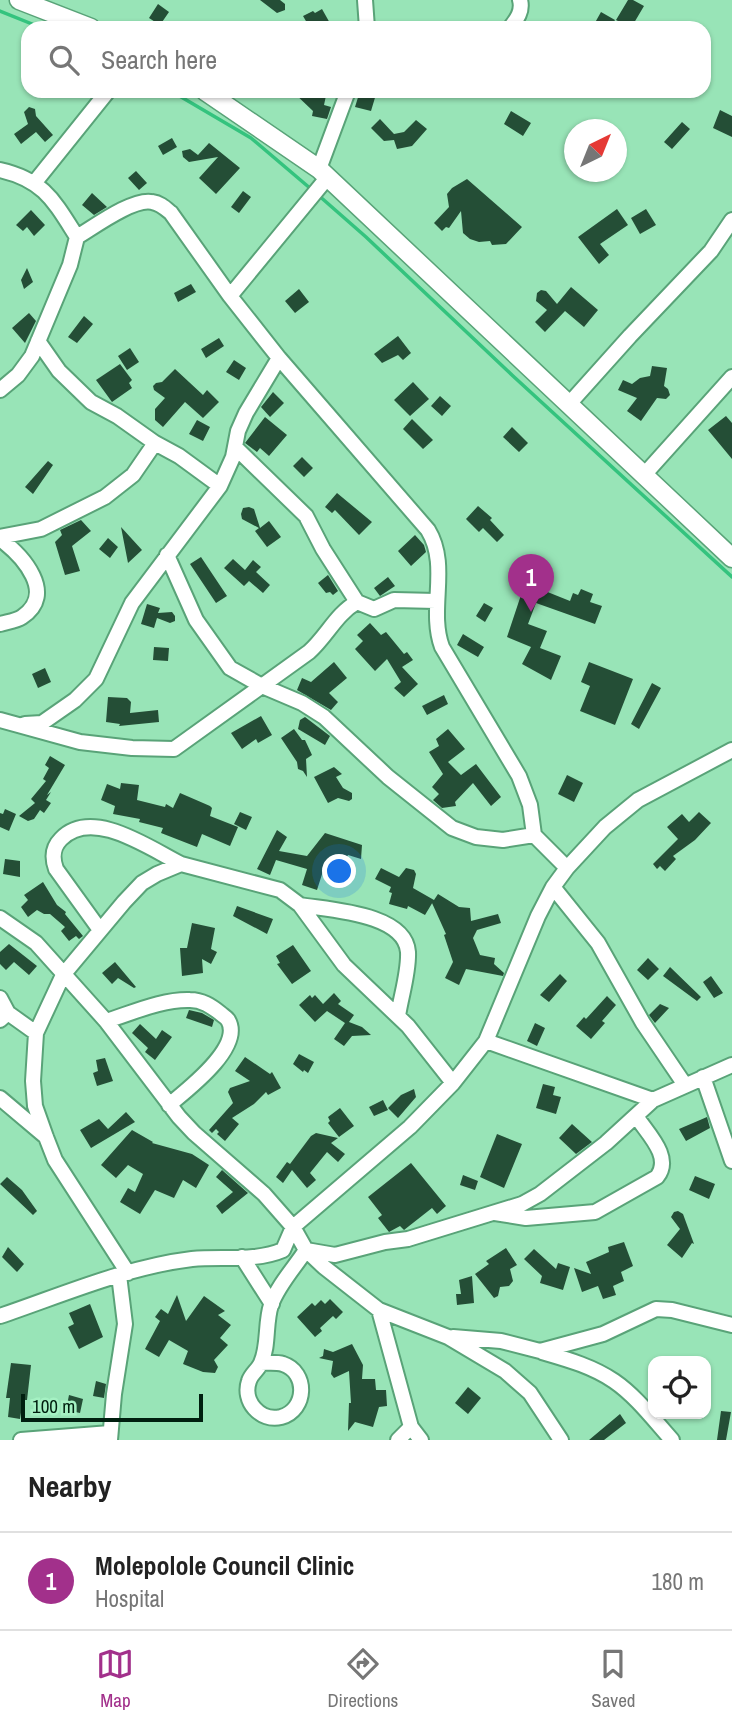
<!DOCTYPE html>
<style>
:root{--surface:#fff;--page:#f6f6f6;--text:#222;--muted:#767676;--line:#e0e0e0;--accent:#a2308b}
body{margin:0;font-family:"Archivo Narrow",sans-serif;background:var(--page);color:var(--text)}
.controls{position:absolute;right:21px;bottom:21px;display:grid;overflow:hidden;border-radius:14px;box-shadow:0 2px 5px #0004}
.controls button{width:63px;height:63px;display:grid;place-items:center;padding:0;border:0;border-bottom:2px solid var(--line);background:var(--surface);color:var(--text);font:35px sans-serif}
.compass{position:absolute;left:564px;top:119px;width:63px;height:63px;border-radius:50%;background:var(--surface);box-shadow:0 2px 5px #0004;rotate:43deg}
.scale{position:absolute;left:21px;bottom:18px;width:182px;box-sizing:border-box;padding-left:7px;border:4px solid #001f0f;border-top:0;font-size:19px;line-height:24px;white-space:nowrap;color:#001f0f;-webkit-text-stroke:5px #a5f1c3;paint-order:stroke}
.you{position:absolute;left:340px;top:872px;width:24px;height:24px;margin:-18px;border:5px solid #fff;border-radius:50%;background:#1a73e8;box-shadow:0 0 0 10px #1a73e833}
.badge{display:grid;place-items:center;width:46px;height:46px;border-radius:50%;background:var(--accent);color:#fff;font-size:23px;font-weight:700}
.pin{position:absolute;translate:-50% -58px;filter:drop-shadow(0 2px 4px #0008)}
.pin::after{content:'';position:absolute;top:37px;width:24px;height:21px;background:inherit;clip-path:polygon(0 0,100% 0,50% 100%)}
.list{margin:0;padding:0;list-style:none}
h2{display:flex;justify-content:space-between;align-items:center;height:91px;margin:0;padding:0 28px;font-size:30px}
h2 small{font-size:23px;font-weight:400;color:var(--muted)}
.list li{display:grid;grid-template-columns:46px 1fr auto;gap:21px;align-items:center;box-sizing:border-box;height:98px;padding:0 28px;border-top:2px solid var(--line)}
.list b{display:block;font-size:26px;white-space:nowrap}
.list p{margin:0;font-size:23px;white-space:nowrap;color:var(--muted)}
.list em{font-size:23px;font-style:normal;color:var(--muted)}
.icon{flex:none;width:38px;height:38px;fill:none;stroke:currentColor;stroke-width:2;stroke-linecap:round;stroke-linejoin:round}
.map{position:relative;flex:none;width:732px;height:1440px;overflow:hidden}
.search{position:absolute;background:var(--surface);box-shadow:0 2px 5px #0004;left:21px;right:21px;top:21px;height:77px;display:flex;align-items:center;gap:18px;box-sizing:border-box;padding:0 24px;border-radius:21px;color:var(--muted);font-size:26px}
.sheet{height:189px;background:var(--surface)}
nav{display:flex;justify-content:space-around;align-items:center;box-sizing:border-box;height:98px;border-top:2px solid var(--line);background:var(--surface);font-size:19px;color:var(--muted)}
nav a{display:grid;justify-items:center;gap:4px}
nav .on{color:var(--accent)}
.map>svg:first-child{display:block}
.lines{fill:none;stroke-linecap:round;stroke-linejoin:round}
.stream{stroke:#34c37e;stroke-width:3.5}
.building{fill:#244e36}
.minor-casing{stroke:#59a378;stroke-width:18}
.tertiary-casing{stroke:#59a378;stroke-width:21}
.minor{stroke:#fff;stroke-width:14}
.tertiary{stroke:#fff;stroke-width:18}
</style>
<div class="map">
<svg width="732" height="1440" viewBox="0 0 732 1440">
<rect width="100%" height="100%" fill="#98e4b7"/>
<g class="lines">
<path class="stream" d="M0,11L42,28
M171,91L251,138L311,189
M317,194L366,237L513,376L732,577"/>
</g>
<path class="building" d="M260,0H280L285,4V10L277,13Z
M628,0H633L644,6L631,28L616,20Z
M158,4L169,12L160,25L149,18Z
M322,9L331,25L325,28H310L303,16L313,11L315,13Z
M601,12L615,20L610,28H592Z
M292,91H327L324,105L331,107L327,119L312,116L313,111Z
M360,91H377L371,111L355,107Z
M29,107L35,109L36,116L53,135L45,142L36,132L21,144L14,134L28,124L24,112Z
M720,110L732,116V137L713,128Z
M511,111L531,123L523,136L504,124Z
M380,119L394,134L404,132L416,120L427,129L412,146L397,149L394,140L384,141L371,128Z
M682,122L690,129L672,149L664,142Z
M172,138L177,147L163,155L158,146Z
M209,143L240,168L216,194L199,178L218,157L189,162L183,157L182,151L190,149L198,155Z
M136,171L147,183L139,190L128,178Z
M467,179L522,227L506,244L492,245L490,241L479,242L470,239L463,233L461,211L449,228L446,227L442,231L434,223L449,207L447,194L452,188Z
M243,191L251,197L239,213L231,207Z
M92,193L107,207L94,215L82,205Z
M617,209L628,225L600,244L609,255L599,264L578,237Z
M646,209L656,225L640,234L631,218Z
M31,210L45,225L34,236L27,227L23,231L16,225Z
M27,268L33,282L24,289L21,280Z
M191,284L196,292L178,302L174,293Z
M571,287L598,310L584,327L565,311L545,332L535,322L547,310L536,301L537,293L541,290L546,291L557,304Z
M299,289L309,302L295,313L285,301Z
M29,313L36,321L25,343L12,328Z
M84,316L93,324L77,343L68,337Z
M398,336L411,353L403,360L398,355L382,363L374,354Z
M219,338L224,346L206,358L201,349Z
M130,348L139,362L127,370L118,356Z
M234,360L246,368L239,380L226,372Z
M120,364L132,380L129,383L132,388L112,402L96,380Z
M652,366L667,368L664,386L668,389L670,395L666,399L657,398L641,421L627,411L637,398L618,390L623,380L632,384L640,378L650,376Z
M175,369L203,395L207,390L219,402L203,418L185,402L163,427L155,420V409L165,398L154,390L153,386L156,383L162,382Z
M413,382L429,399L410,416L394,400Z
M273,392L284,403L270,417L261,407Z
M440,396L451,406L442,416L431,406Z
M726,416L732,423V459L708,430Z
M265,417L287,435L269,456L260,448L257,452L245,443Z
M412,419L433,440L423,449L403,429Z
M197,420L210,427L203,441L189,434Z
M512,427L528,443L519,452L503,437Z
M302,457L313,468L304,477L293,466Z
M48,461L53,465L33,494L25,487Z
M337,493L372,522L359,535L335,510L332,513L325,507Z
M478,506L492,518L490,520L504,535L497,542L483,528L479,532L466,519Z
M249,507L254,509L260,528L269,521L281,537L267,547L255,531L259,528L242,519L241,514L243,508Z
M81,520L91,531L72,546L80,571L65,575L55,542L62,535L60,530Z
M121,527L142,550L128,563Z
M415,535L424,545L426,552L411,566L398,551Z
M108,538L118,547L110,558L99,549Z
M201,557L227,596L216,603L190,564Z
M233,559L245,570L253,560L261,567L256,572L270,585L263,593L249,581L244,586L224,568Z
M328,575L338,591L333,595L330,592L326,593L318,583Z
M388,577L395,586L380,596L374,588Z
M525,583L570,601L573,593L578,595L581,589L593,594L590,602L602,606L595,624L536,603L528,624L547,631L540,648L561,656L551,680L522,664L531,647L507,637Z
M484,603L493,608L485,622L476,616Z
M147,604L160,608L158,613L172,612L175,616V621L170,623L157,618L154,628L141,624Z
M370,623L381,635L386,632L404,654L407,652L413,660L402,667L418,684L404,697L394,688L401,682L387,659L375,671L355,649L363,641L357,635Z
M463,634L484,647L478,657L457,645Z
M154,647L169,648L168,661L153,660Z
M334,662L347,678L329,693L338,702L331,710L297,690L302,678L311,682Z
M589,662L633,679L615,725L580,711L590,686L581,682Z
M45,668L51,682L38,688L32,674Z
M652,683L661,688L639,729L631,724Z
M444,695L448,704L427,715L422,706Z
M108,697L127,698L131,702L130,713L158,710L159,722L119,726L120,724L106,722Z
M261,716L272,735L258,743L256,739L242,749L231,733Z
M305,717L330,736L325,745L298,729L300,720Z
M294,729L302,740H305L312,755L306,759L307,777L303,771L298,769L297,762L281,738Z
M448,729L465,749L448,762L461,775L476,764L501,797L491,806L473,783L455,802L456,806L442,808L433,800L439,794L432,787L443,774L429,752L439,746L436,739Z
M50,756L65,765L47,795L51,792L46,800L51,803L44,813L40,810L34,819L28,821L19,816L35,803L31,799L46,781L43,779L49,768L45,765Z
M334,767L342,774L336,777L343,788L352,793V799L349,801L338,798L328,803L314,777Z
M567,775L583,783L574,802L558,794Z
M121,783L139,785L137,800L165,807L166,804L173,808L180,793L210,806L212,808L210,816L238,827L230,846L202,834L197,847L161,833L163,828L139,822L140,819L113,814L115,806L101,800L107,784L120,789Z
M5,809L16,814L9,831L0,827V813L3,814Z
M240,812L252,817L246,830L234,824Z
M699,812L711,823L695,840L673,856L676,859L665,871L660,866L657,869L653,864L678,839L667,827L682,814L689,822Z
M277,830L287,837L279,851L307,856L325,833L362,845L361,859L348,855L346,859L335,855L329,871L324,868L317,890L302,885L307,869L276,860L270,875L257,869Z
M5,859L20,861V877L3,874Z
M381,868L399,877L406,868L414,870L416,874L413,888L434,900L425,915L408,906L407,909L389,904L392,893L389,892L391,887L375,879Z
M43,882L57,905L66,912L65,914L83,936L79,939L76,936L69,941L61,931L65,927L50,914H44L37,910L28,917L21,907L28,900L24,895Z
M438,894L459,907L470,908L471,921L498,914L501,923L477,930L473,938L480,955L495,958L494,964L504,973L503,976L466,969L459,985L445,978L453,962L444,935L446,934L432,903Z
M237,906L273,919L267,934L233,916Z
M192,923L215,928L211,949L217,952L211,964L202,959L203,973L182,976L180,948H187Z
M9,944L37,966L29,975L14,962L6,970L0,964V952Z
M293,945L311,971L292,984L277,964L280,963L276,956Z
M648,958L659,969L648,980L637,970Z
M115,962L136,987L134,988L118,978L112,984L102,973Z
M670,967L701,997L697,1001L663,976Z
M560,974L567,981L549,1002L540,995Z
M711,976L723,993L714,998L703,982Z
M334,993L341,1001L338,1004L354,1015L349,1022L362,1027L371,1035L352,1036L344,1046L334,1039L345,1023L327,1011L315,1022L299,1005L310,995L312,998L315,995L323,1004Z
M607,996L616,1005L602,1021L605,1023L591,1039L576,1026L584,1017L586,1019Z
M660,1004L669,1008L655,1023L649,1015Z
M189,1010L202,1013L214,1020L212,1027L186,1018Z
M535,1023L545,1028L537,1046L527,1041Z
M140,1024L156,1039L162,1030L172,1037L155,1060L145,1052L148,1048L132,1033Z
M299,1054L314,1062L308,1073L304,1070L303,1072L293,1064Z
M245,1057L270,1074L272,1072L281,1088L268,1095L266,1092L254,1104L232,1118L239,1124L225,1141L217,1134L219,1132L216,1129L212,1133L209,1130L233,1103L228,1092L230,1088L250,1081L235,1071Z
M105,1058L113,1081L97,1086L93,1073L98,1071L96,1060Z
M543,1084L555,1087L553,1095L561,1097L556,1114L536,1108Z
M414,1089L416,1097L398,1118L388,1108L401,1095Z
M383,1100L388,1110L374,1116L369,1107Z
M340,1108L354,1126L339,1137L328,1123L330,1121L328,1117Z
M126,1112L135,1122L91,1148L80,1130L99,1119L108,1129Z
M707,1117L710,1128L686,1141L679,1129Z
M572,1124L592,1142L576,1154L559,1138Z
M132,1130L153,1142L152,1143L192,1154L209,1165L196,1188L183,1180L174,1198L155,1190L140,1214L120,1202L128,1188L135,1192L143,1174L128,1165L116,1178L101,1165Z
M316,1133L338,1138L331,1143L345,1154L338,1162L327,1152L310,1173L316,1180L307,1188L292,1170L283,1183L276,1177L287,1162L290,1164L311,1136Z
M497,1134L522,1144L504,1188L480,1177Z
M411,1163L446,1206L437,1214L432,1208L404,1230L400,1226L389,1232L378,1218L382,1215L368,1197Z
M222,1170L248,1193L222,1214L216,1206L233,1192L216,1177Z
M463,1175L478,1181L475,1190L460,1185Z
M695,1176L715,1184L709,1199L689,1190Z
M7,1177L22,1190L37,1211L33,1215L0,1184Z
M678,1211L683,1214L694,1244L692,1243L682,1258L667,1245L680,1229L671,1217L674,1212Z
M624,1242L633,1266L621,1272L624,1281L613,1286L616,1295L603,1299L598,1286L582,1292L574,1268L591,1274L586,1262L609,1252L608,1247Z
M8,1247L24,1264L17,1272L2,1257Z
M506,1248L517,1265L510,1269L513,1281L509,1286L500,1287L498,1296L494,1298L475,1274L489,1264L486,1261Z
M534,1249L556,1269L558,1263L570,1267L563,1290L540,1283L542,1276L524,1259Z
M472,1276L474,1303L457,1305L456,1294H461L459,1280Z
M177,1295L186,1321L204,1296L225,1311L218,1315L231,1325L220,1338L228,1345L214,1360L218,1367L215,1373L203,1372L183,1364L188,1351L169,1340L159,1357L145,1349L160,1321L155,1317L161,1309L168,1314Z
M330,1299L343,1312L336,1319L333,1316L320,1328L322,1331L315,1337L297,1317L312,1303L315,1306L321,1300L325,1304Z
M90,1304L103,1337L79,1349L68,1327L74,1324L69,1313Z
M352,1344L363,1365L362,1379H375L376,1390H386L387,1406L379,1407L373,1427L355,1422L348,1431L349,1403H351L349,1371L334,1378L331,1374L333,1361L319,1358L323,1356L324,1349L333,1352Z
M11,1363L31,1365L27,1400H23L20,1419L8,1417L10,1398H6Z
M96,1381L106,1384L104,1398L93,1396Z
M468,1387L481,1398L468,1414L455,1403Z
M69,1395L83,1399L80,1413L66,1410Z
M721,1411L731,1412L726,1440H717Z
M620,1414L626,1423L604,1440H589Z"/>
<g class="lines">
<defs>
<path id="minor" d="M365,0L367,28
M510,28C517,19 523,11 520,0
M319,169L348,91
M0,170C44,180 54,201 77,237
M35,182L108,91
M230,296L327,178
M38,341L59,371L91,402L117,416L155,443L179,456L220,486
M0,390L18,375L32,356L70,265L77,237C94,227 133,198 152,202C160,203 165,208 171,213L230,296L279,358L428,530C450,566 428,609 442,647L519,776L530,805L534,835L567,868
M569,404L630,336L711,251L732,220
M235,447L306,516L323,549L357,602
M644,475L732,377
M0,537L41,529L105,497L133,475L155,443
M0,539C23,556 57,594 22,617C16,621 6,622 0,624
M167,555L196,620L230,668L262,686L302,703L324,717L388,777L452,828L476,837L503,840L534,835
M0,720L80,742L132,748L174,749L309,652C327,636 336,614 357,602L374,609L394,600L436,601
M25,724L42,723L75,700L96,679L132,603L220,486L233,457L238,431L246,413L279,358
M553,887L598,943L643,1023L685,1085
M300,905C329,910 405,913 408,952C409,972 401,996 398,1016
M0,918L36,943L106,1021L179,1117L194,1133L264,1194L293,1227L306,1250L324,1267L379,1310L448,1337L505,1371L530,1393L561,1440
M100,930L56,869C52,858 52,848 61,839C92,807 149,848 181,864
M0,998L8,1013
M0,1020L8,1013L36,1033
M106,1021C132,1013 162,999 190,1000C202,1000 211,1006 220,1013C222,1015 226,1017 228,1020C244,1047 187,1090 169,1105
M486,1041L653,1100L732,1065
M703,1077L732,1161
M0,1098L45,1136
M495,1213L526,1218L595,1212L657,1177C673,1157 647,1133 636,1116
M242,1257L272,1304
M128,1273L55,1160L46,1137L35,1106L33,1081L36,1033L63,975L124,902L142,883L157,874L181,864L280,890L300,905L344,965L408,1026L453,1083
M379,1310L411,1427L421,1440
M0,1316C62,1295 126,1267 192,1259C221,1256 255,1262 283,1250L293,1227L410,1127L453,1083L486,1041L538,916L553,887L567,868L605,827L638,800L732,750
M453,1337L501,1341L540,1351L603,1334L656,1309L672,1310L732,1325
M542,1352C566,1359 592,1366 614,1381C636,1396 654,1420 672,1440
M261,1363C268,1363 276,1362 283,1364C308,1372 307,1410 281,1417C260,1422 242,1401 249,1381C251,1374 258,1370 261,1363C269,1346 265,1323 271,1305C278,1285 295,1267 306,1250L335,1255L385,1242L408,1239L522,1204L540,1194L606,1143L653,1100
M21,1440L110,1433
M110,1440L114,1394L125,1324L119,1275
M398,1440L411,1427"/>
<path id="tertiary" d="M19,0L91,28
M205,91L319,169L732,558"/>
</defs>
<use href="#minor" class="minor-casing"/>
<use href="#tertiary" class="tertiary-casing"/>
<use href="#minor" class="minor"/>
<use href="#tertiary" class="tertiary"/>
</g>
</svg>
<div class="controls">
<button><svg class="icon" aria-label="locate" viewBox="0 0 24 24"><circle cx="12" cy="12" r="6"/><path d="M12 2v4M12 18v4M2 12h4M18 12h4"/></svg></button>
</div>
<svg class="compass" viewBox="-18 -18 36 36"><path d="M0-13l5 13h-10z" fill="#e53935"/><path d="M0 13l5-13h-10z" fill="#767676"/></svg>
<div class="scale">100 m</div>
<div class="you"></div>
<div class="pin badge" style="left:531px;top:612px">1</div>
<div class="search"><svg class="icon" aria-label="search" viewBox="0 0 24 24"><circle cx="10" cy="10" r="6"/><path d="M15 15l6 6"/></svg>Search here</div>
</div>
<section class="sheet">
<h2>Nearby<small></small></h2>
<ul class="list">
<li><span class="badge">1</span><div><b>Molepolole Council Clinic</b><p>Hospital</p></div><em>180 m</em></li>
</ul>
</section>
<nav>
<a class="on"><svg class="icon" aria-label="map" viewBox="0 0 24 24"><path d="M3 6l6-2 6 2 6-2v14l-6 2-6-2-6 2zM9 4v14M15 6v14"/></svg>Map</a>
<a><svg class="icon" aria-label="directions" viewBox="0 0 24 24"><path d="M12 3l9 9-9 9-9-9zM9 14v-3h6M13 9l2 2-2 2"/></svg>Directions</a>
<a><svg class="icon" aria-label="saved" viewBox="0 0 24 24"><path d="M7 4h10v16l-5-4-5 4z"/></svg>Saved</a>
</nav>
